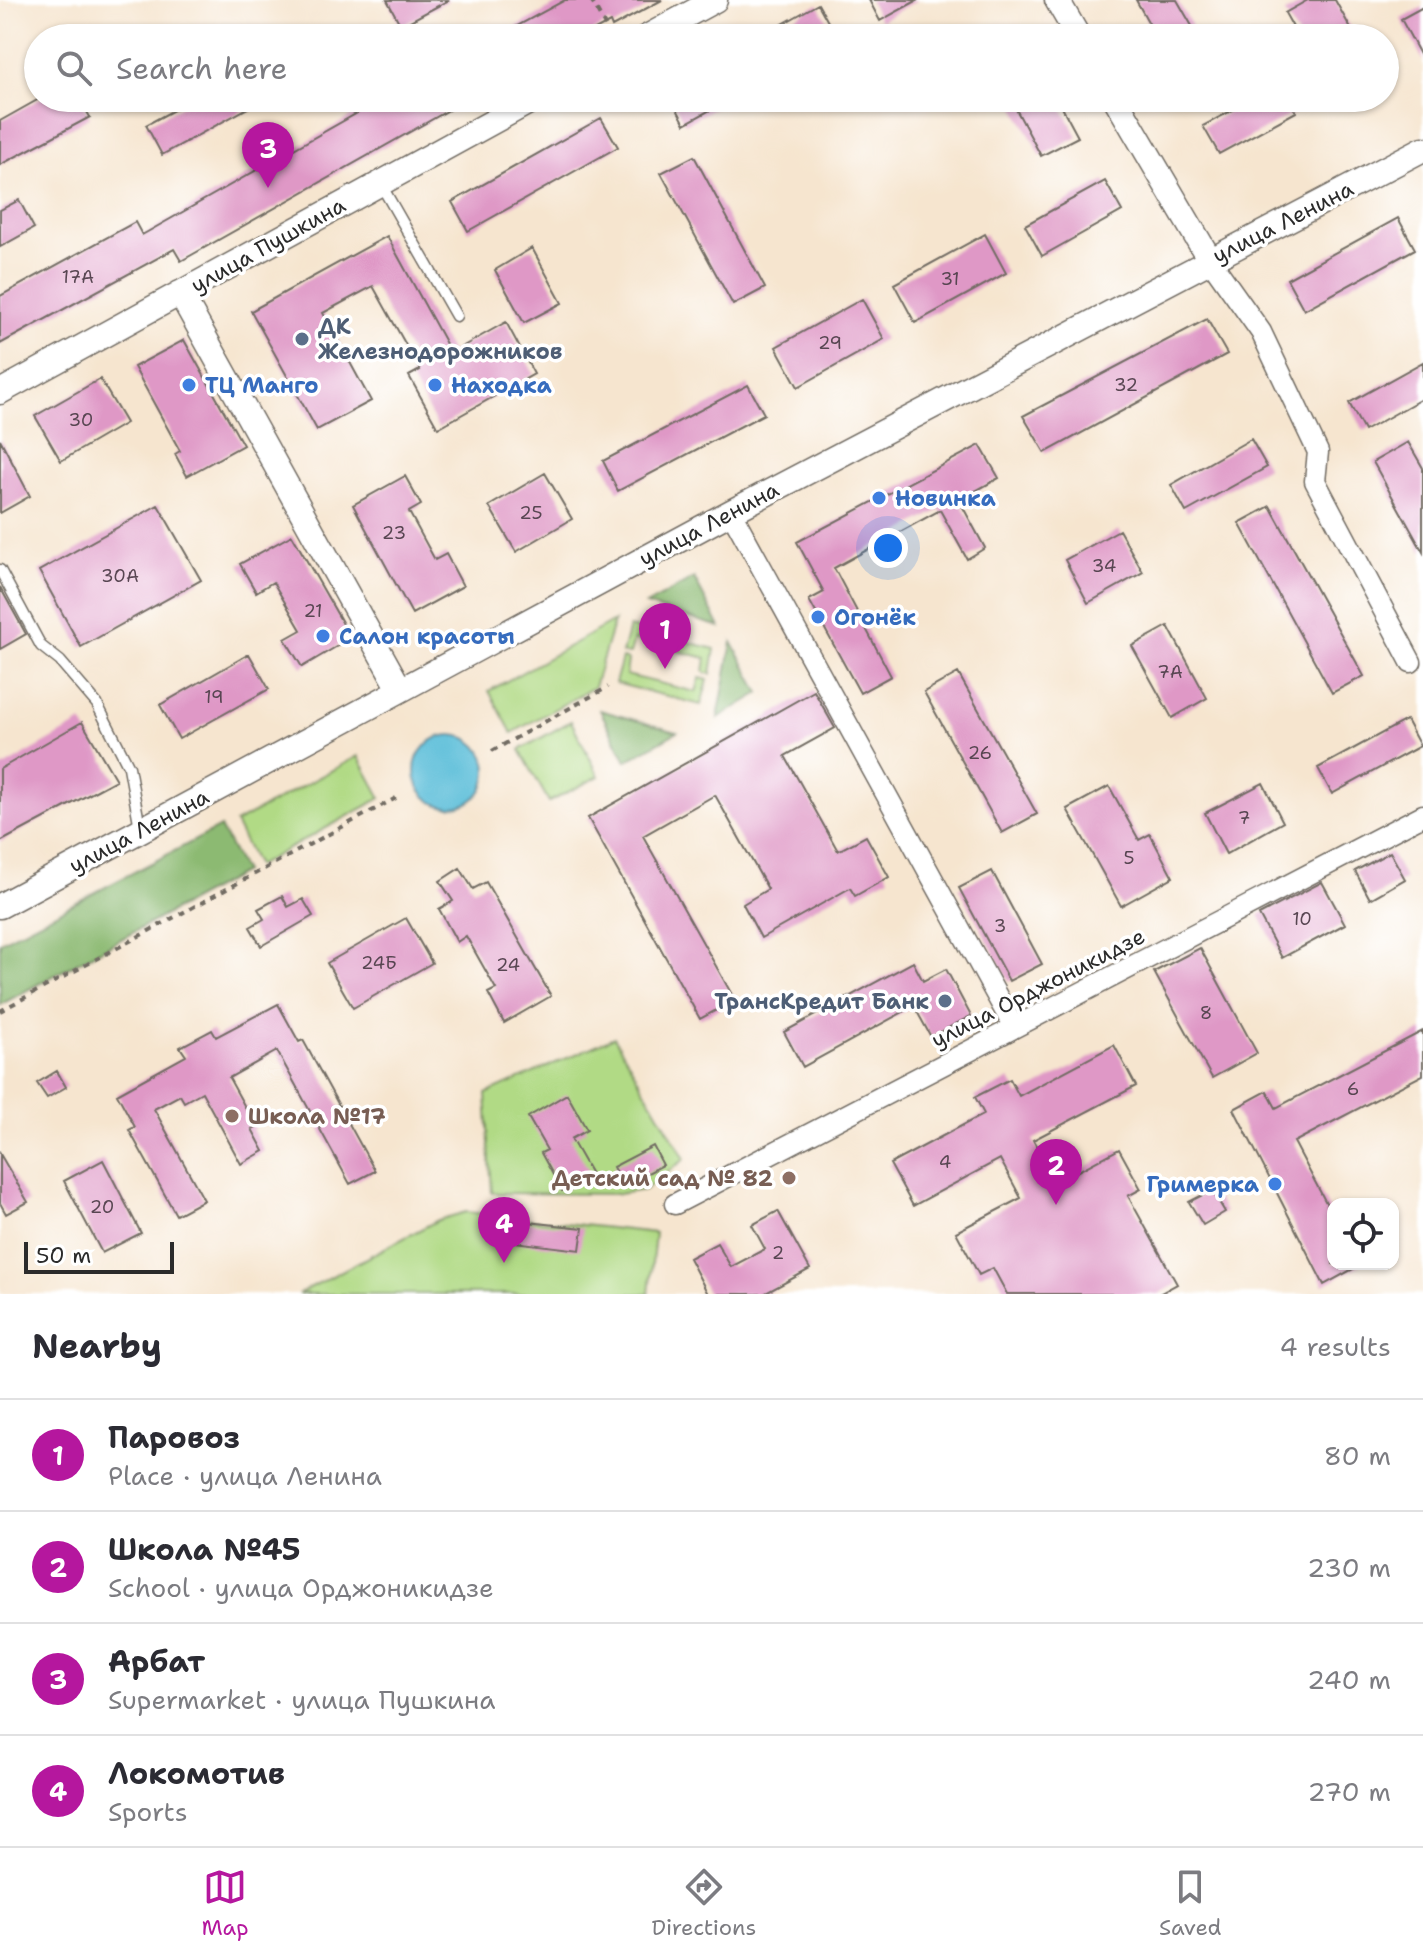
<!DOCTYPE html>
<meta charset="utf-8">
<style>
:root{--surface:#fff;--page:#f2f2f3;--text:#2b2b33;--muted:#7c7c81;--line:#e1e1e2;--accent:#b5179e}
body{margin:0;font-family:"Shantell Sans",sans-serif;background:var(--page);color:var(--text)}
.controls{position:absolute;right:24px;bottom:24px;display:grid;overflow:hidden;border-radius:16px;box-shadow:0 2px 6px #0004}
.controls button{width:72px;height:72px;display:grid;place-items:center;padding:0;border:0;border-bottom:2px solid var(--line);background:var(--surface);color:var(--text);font:40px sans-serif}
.scale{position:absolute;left:24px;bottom:20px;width:150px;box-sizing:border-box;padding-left:8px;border:4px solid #2b2b2b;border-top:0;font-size:22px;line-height:28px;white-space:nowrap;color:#2b2b2b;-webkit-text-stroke:6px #fff;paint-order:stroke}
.you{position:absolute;left:888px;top:548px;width:28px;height:28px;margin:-20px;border:6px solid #fff;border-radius:50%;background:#1a73e8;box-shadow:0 0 0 12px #1a73e833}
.badge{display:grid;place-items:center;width:52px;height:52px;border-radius:50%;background:var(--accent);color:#fff;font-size:26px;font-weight:700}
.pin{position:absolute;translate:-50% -66px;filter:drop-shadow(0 2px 4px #0008)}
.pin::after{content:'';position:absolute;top:42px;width:28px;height:24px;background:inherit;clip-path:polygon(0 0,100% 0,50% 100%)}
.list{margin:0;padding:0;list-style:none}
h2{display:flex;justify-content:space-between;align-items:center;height:104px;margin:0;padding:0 32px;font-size:34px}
h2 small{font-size:26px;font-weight:400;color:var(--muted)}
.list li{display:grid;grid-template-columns:52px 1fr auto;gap:24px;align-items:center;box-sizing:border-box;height:112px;padding:0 32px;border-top:2px solid var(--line)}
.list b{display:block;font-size:30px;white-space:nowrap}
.list p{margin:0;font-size:26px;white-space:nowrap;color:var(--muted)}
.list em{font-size:26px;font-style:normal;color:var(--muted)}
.icon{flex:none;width:44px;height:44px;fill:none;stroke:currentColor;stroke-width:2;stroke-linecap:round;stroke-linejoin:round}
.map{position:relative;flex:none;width:1423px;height:1294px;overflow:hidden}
.search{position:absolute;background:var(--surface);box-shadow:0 2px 6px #0004;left:24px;right:24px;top:24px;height:88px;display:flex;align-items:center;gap:20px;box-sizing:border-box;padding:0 28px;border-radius:44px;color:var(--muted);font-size:30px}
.sheet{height:552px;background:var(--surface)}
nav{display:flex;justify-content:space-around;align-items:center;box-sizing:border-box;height:112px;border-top:2px solid var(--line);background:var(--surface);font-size:22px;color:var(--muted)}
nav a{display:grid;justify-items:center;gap:4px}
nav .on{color:var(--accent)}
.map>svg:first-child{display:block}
.green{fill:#b1da85;stroke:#6e8258;stroke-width:2}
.forest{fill:#8cba72;stroke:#5c724e;stroke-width:2}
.water{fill:#5bbed9;stroke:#437482;stroke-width:2}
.building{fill:#df98c6}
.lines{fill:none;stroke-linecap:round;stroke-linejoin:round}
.service-casing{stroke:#726c64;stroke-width:13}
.minor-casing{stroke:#726c64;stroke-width:23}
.tertiary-casing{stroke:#726c64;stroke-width:27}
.path{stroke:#726c64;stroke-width:4;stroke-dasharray:6 6;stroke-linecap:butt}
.service{stroke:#fff;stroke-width:10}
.minor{stroke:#fff;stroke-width:20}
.tertiary{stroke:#fff;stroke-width:24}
.service-dot{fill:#5c6f8a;stroke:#fff;stroke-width:3}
.shop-dot{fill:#3f7fe0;stroke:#fff;stroke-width:3}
.education-dot{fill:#8d6e63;stroke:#fff;stroke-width:3}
.labels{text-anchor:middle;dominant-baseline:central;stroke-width:7;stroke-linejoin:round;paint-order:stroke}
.number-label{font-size:18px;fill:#584652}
.street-label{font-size:22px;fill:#2b2b2b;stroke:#fff}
.service-label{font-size:22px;font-weight:bold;fill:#4e5e75;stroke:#fff;text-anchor:start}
.shop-label{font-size:22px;font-weight:bold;fill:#366cbe;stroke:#fff;text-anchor:start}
.education-label{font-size:22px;font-weight:bold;fill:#785e54;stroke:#fff;text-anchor:start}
</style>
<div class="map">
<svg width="1423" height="1294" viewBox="0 0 1423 1294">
<rect width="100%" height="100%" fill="#fff"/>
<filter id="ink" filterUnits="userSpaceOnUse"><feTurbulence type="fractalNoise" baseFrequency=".0125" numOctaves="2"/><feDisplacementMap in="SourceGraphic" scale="16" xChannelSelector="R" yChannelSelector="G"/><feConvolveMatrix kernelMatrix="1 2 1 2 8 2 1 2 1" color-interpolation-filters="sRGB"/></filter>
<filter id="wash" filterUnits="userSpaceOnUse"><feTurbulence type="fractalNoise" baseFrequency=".006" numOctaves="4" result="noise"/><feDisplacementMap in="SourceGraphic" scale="32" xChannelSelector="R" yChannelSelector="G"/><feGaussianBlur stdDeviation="1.8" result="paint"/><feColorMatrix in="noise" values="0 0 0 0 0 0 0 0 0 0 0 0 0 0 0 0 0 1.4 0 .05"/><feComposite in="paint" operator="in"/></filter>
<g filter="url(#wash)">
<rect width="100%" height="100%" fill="#f6e5cf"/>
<path class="green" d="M614,621L594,687L512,733L489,691Z
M629,627L715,649L711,674L704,672L706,658L634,640L630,654L622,653Z
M622,658L628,660L626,675L696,692L700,678L708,680L701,705L615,683Z
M571,721L599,776L549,802L520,750Z
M358,756L381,798L257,866L235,823Z
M614,1037L685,1159L644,1190L618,1194L492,1193L486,1094Z
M466,1212L655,1233L649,1294H298L438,1220Z"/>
<path class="forest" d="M694,578L720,627L646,605Z
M732,642L760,693L718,718Z
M600,710L677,732L626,761Z
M220,827L244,872L0,1005V942Z"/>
<path class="water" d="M415 771a36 36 0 1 1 72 0a36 36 0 1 1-72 0Z"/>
<g id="blocks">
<path class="building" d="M387,0H449L401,26Z
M565,0H662L612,27L610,22L580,38H495Z
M869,0H918L880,21Z
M1136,0H1177L1192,26L1171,38H1157Z
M1308,0H1335L1356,38H1299L1285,13Z
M818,4L837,38H758Z
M1423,7V60L1401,19Z
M41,98H79L90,117L0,165V121Z
M196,98H266L162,155L146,125Z
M384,98H470L181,261L174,249L0,344V296L135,222L142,235Z
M671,98H732L685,124Z
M1010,98H1057L1078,137L1041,156Z
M1255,98H1288L1296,112L1219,154L1203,126Z
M601,118L618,147L468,231L452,202Z
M694,156L765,288L733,305L661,173Z
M1105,181L1122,211L1042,256L1025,225Z
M19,200L34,228L0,247V210Z
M1398,218L1415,249L1304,310L1287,279Z
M985,234L1006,273L915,323L894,284Z
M387,236L451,353L506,322L534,374L438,428L409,376L420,370L373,286L323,313L371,401L317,430L251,311Z
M532,248L562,303L524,323L495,270Z
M862,299L884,339L798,387L776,347Z
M1207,319L1227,354L1045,453L1023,416Z
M184,340L243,445L187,476L175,454L180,451L134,367Z
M1423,362V398L1364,431L1349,403Z
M100,379L126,423L61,461L35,416Z
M748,385L764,414L618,491L603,461Z
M0,439L30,496L0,513Z
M1251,439L1267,467L1186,512L1171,485Z
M1408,442L1423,468V552L1373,462Z
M980,445L999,478L959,500L985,548L967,559L940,510L834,568L891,676L860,693L809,600L824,592L797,542Z
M545,473L572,519L516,552L489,506Z
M405,476L421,505L409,512L435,560L446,554L463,586L412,614L353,505Z
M158,505L201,580L81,647L39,571Z
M1270,506L1364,676L1332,693L1239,523Z
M1119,530L1143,572L1088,603L1065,560Z
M292,535L351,638L302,667L285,639L301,630L273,582L256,592L240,564Z
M0,587L26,634L0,649Z
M1168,626L1207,698L1172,718L1132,646Z
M249,654L269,689L179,739L160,705Z
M958,673L1037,814L1002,833L924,692Z
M814,691L835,728L785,756L838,851L866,836L889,877L855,896L850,888L761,938L743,904L768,889L715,795L643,836L735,1000L700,1019L588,818Z
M1406,720L1420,746L1332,794L1318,768Z
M82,722L116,780L0,842V769Z
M1263,783L1283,822L1226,854L1205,813Z
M1109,786L1139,840L1150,834L1173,877L1121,906L1067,809Z
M1390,852L1405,879L1370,899L1355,871Z
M460,868L473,889L486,882L551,996L504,1023L488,993L496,989L466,936L457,942L439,909L453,901L440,881Z
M992,871L1042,964L1009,981L959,888Z
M1322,882L1345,924L1282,958L1259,915Z
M282,896L288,907L303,899L313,916L261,946L250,927L264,919L258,909Z
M406,918L432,963L353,1008L327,963Z
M1200,948L1257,1053L1212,1078L1154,972Z
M913,962L923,981L946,969L971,1016L931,1037L914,1006L803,1067L784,1032Z
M278,1004L299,1042L303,1040L375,1171L350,1184L277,1051L229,1078L256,1127L252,1129L264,1151L241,1164L202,1092L184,1102L180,1095L154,1109L204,1200L176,1215L129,1130L135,1127L117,1094L186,1056L180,1047L212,1030L216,1037Z
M1423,1031V1075L1294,1142L1333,1216V1264H1362L1324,1285L1234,1109L1267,1091L1276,1108Z
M1114,1045L1136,1086L1033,1140L1056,1183L1119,1149L1141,1189L1128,1196L1177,1284L1159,1294H1007L993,1268L979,1275L956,1232L1021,1198L1000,1159L913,1206L890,1164L984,1114L975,1097L1010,1079L1019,1096Z
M57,1071L66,1087L47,1098L37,1083Z
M567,1094L587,1130L571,1139L591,1174L562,1191L541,1153L547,1150L528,1117Z
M653,1146L663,1165L623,1186L613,1167Z
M0,1154L28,1202L6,1214L0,1203Z
M103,1160L141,1233L102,1253L64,1181Z
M1212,1190L1225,1212L1203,1225L1189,1202Z
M778,1211L810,1269L764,1294H708L689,1258L717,1243L731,1267L765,1249L752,1225Z
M500,1219L583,1228L580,1250L497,1240Z"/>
</g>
</g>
<g filter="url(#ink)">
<use href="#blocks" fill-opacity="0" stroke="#726c64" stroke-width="2"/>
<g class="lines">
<defs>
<path id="service" d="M380,183L456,316
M0,570L41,646L60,661L97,704L129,767L140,828"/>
<path id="minor" d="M1210,260L1261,332L1318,452L1315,481L1411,662
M731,512L1014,1027
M675,1204L1423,815"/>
<path id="tertiary" d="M1057,0L1079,38
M645,38L715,0
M1115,98L1210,260
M180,293L400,689
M0,392L536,98
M0,906L731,512L1423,149"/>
</defs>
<use href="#service" class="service-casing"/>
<use href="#minor" class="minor-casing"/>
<use href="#tertiary" class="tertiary-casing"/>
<path class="path" d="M591,0L612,38
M492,751L608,687
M0,1011L396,798"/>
<use href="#service" class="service"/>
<use href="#minor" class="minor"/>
<use href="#tertiary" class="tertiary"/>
</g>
</g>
<g class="service-dot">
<circle cx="302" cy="339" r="8"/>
<circle cx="945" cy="1001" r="8"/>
</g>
<g class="shop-dot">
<circle cx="189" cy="385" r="8"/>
<circle cx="435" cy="385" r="8"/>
<circle cx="879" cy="498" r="8"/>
<circle cx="818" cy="617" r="8"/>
<circle cx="323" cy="636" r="8"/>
<circle cx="1275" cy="1184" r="8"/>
</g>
<g class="education-dot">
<circle cx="232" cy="1116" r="8"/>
<circle cx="789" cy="1178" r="8"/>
</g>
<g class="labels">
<g class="number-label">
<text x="78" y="277">17А</text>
<text x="950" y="279">31</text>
<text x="830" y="343">29</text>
<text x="1126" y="385">32</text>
<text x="81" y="420">30</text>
<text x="531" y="513">25</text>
<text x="394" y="533">23</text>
<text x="1104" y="566">34</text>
<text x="120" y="576">30А</text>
<text x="313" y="611">21</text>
<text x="1170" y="672">7А</text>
<text x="214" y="697">19</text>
<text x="980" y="753">26</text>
<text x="1244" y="818">7</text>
<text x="1129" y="858">5</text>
<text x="1302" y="919">10</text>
<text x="1000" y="926">3</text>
<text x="379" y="963">24Б</text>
<text x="508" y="965">24</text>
<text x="1206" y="1013">8</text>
<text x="1353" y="1089">6</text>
<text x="945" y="1162">4</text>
<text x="102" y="1207">20</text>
<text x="778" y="1253">2</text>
</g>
<g class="street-label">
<text transform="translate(1283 222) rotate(-27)">улица Ленина</text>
<text transform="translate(268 245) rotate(-29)">улица Пушкина</text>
<text transform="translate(709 524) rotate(-28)">улица Ленина</text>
<text transform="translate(139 831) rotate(-28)">улица Ленина</text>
<text transform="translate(1038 988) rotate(-27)">улица Орджоникидзе</text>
</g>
<g class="service-label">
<text x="318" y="326">ДК<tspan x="318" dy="25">Железнодорожников</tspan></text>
<text x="929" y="1001" text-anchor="end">ТрансКредит Банк</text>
</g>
<g class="shop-label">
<text x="205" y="385">ТЦ Манго</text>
<text x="451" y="385">Находка</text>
<text x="895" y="498">Новинка</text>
<text x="834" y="617">Огонёк</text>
<text x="339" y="636">Салон красоты</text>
<text x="1259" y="1184" text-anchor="end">Гримерка</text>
</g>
<g class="education-label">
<text x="248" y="1116">Школа №17</text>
<text x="773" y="1178" text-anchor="end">Детский сад № 82</text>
</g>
</g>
</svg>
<div class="controls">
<button><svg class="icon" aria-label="locate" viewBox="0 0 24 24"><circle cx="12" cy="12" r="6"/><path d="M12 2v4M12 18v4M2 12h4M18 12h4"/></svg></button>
</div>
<div class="scale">50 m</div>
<div class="you"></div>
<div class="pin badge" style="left:665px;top:669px">1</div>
<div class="pin badge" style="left:1056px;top:1205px">2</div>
<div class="pin badge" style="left:268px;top:188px">3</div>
<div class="pin badge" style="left:504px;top:1263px">4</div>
<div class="search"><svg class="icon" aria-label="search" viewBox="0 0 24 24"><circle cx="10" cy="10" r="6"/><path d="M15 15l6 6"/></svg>Search here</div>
</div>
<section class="sheet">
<h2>Nearby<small>4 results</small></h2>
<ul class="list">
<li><span class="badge">1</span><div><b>Паровоз</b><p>Place · улица Ленина</p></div><em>80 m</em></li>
<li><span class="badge">2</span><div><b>Школа №45</b><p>School · улица Орджоникидзе</p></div><em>230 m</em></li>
<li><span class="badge">3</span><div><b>Арбат</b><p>Supermarket · улица Пушкина</p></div><em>240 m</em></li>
<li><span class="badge">4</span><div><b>Локомотив</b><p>Sports</p></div><em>270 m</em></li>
</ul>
</section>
<nav>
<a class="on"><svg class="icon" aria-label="map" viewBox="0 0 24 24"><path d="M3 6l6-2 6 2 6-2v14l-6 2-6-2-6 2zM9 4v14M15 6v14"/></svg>Map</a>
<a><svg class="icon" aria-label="directions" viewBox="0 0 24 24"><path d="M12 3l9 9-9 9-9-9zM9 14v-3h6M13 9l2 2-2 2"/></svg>Directions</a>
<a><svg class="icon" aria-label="saved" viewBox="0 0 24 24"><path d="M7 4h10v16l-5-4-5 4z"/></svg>Saved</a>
</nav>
